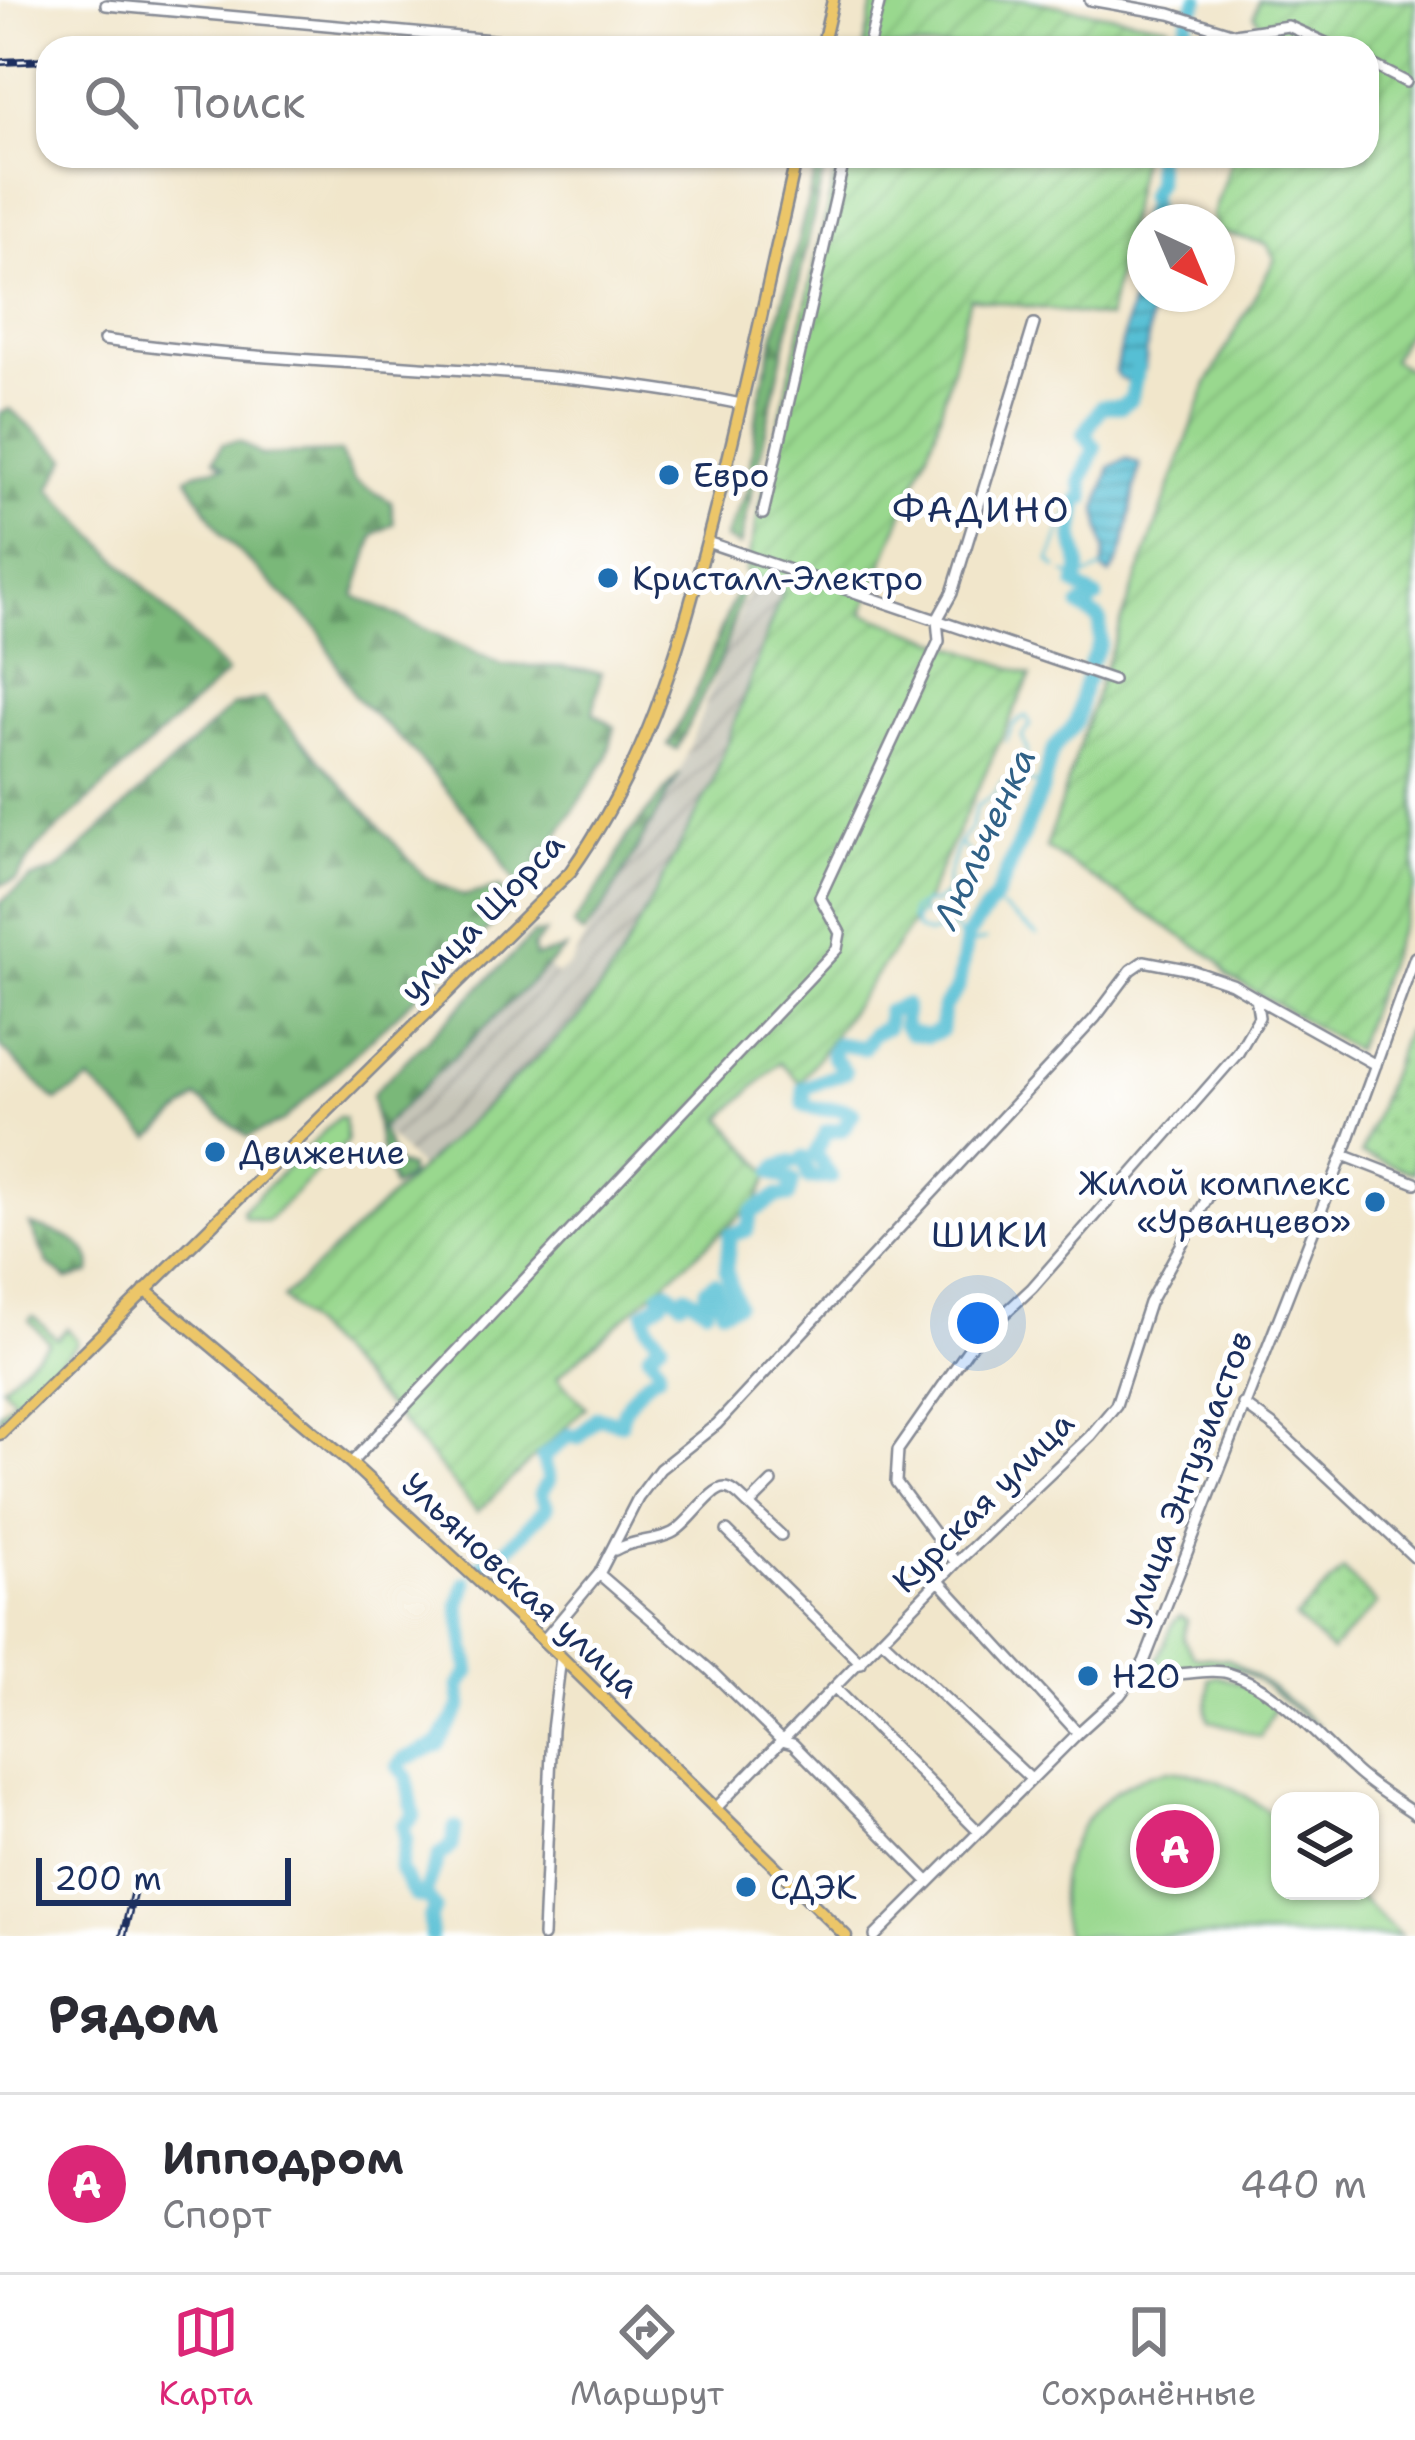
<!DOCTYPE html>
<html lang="ru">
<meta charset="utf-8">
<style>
:root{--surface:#fff;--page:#f7f7f7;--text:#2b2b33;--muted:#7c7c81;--line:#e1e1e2;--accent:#db2777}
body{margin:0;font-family:"Shantell Sans",sans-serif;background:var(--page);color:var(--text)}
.controls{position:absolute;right:36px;bottom:36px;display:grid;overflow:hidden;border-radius:24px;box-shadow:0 3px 9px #0004}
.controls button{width:108px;height:108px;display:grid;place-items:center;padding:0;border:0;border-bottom:3px solid var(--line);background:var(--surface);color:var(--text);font:60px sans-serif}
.compass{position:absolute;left:1127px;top:204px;width:108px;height:108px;border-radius:50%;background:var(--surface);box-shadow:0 3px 9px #0004;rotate:136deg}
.scale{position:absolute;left:36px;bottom:30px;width:255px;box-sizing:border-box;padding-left:12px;border:6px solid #1b2f5e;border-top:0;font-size:33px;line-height:42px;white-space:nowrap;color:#1b2f5e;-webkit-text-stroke:9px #fff;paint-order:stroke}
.you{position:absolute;left:978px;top:1323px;width:42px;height:42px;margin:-30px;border:9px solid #fff;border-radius:50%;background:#1a73e8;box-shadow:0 0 0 18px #1a73e833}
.badge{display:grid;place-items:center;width:78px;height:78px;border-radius:50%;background:var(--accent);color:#fff;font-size:39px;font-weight:700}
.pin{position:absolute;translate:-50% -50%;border:6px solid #fff;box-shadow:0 3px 12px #0006}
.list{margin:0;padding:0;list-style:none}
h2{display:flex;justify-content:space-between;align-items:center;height:156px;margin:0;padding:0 48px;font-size:51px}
h2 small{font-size:39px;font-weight:400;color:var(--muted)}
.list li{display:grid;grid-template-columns:78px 1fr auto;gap:36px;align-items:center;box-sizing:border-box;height:180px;padding:0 48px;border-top:3px solid var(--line)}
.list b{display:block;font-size:45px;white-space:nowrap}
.list p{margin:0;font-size:39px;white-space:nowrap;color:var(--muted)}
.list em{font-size:39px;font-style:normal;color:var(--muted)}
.icon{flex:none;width:66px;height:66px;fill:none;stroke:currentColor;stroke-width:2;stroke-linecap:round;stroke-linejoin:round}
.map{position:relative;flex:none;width:1415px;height:1936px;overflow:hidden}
.search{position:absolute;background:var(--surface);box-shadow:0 3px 9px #0004;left:36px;right:36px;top:36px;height:132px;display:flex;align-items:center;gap:30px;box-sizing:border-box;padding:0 42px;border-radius:36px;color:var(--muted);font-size:45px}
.sheet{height:336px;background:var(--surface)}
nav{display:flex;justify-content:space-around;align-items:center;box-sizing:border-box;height:168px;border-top:3px solid var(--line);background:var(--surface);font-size:33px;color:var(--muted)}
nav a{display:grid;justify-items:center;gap:6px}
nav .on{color:var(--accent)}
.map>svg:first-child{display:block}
.industrial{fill:url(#industrial-furrows)}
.grass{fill:#99d88e;stroke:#5a8476;stroke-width:3}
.forest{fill:url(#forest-firs);stroke:#4a746c;stroke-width:3}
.park{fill:url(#park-dots);stroke:#5a8476;stroke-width:3}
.garden{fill:url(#garden-furrows);stroke:#5a8476;stroke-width:3}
.water{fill:url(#water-rules);stroke:#397799;stroke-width:3}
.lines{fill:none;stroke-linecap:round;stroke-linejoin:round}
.stream{stroke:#57bfd4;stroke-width:3}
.river{stroke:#57bfd4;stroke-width:15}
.minor-casing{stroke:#868a94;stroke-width:14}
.major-casing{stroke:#868a94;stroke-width:15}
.minor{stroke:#fff;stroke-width:9}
.major{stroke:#ecc669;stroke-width:10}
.rail-casing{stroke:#1b2f5e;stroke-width:8}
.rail{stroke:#fff;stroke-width:3;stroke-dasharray:9;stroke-linecap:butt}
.poi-dot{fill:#1f6fb2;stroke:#fff;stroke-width:4.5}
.labels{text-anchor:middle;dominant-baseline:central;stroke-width:10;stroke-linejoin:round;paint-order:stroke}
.poi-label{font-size:33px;fill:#1b2f5e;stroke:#fff;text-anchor:start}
.street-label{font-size:33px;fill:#1b2f5e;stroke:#fff}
.neighbourhood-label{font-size:36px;letter-spacing:3px;fill:#1b2f5e;stroke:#fff}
.water-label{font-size:36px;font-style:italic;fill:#306187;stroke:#fff}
</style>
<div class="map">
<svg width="1415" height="1936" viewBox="0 0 1415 1936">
<defs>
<pattern id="industrial-furrows" width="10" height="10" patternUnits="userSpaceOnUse" patternTransform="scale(3)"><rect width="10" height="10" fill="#c6c5b8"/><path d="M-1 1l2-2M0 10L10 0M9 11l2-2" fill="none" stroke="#a0a099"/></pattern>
<pattern id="forest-firs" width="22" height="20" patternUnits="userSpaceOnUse" patternTransform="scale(3)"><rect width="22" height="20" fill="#7ab879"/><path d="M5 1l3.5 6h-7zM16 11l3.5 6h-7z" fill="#639666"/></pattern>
<pattern id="park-dots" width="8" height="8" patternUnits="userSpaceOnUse" patternTransform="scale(3)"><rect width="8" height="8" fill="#99d88e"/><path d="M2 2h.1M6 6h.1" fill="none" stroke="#83ba7d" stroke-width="1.8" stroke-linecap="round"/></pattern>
<pattern id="garden-furrows" width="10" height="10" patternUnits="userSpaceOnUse" patternTransform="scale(3)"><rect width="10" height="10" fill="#99d88e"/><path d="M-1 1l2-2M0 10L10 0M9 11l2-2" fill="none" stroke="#83ba7d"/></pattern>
<pattern id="water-rules" width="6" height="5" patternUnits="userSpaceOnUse" patternTransform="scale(3)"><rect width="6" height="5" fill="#57bfd4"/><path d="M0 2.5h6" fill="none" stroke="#479caf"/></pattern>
</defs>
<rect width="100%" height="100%" fill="#fff"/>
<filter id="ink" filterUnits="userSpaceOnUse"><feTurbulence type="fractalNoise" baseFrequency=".00833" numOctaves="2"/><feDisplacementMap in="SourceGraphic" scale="24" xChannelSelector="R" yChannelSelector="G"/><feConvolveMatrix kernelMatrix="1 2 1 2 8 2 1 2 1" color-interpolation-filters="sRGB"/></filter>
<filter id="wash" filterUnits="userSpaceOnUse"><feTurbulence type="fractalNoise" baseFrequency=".004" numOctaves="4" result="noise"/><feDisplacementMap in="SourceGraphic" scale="48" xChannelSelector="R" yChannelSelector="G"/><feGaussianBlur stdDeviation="2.7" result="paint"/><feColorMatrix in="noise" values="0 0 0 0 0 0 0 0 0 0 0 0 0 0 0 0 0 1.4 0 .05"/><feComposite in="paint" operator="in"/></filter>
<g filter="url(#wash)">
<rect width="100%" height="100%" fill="#f1e6cb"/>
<path class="industrial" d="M754,577L783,589L712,784L620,959L581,1016L420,1169L379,1126L545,964L556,975L570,965L682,766Z"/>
<path class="grass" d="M339,1117L344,1118L347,1142L266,1222L244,1217L242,1211Z
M33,1316L57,1339L67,1328L77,1340L76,1345L0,1420V1413L14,1399L2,1386L49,1342L29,1320Z
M1180,1616L1187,1620L1183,1638L1194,1657L1228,1659L1272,1687L1320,1727C1288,1710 1262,1672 1224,1666C1202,1662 1181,1678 1159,1670L1156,1663L1174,1621Z
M1217,1676L1251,1687L1276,1706L1260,1737L1209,1720C1202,1708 1213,1693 1209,1679Z
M1168,1770C1214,1773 1245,1792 1280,1822V1891H1353L1400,1936H1066C1042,1862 1092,1783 1168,1770Z"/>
<path class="forest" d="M819,156H827L740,546L725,539L747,490L759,398Z
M10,409L67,458L50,489L227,673L36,849L16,880L0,885V413Z
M239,441L261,455L340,452L354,480L391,502L394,524L374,535L355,596L502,665L562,667L601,673L593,713L615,727L607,758L528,881L517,883C505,872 503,858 493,844L410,748L354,696L318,629L222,535L187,478L199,471L224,467L214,460L222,444Z
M737,590L743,592L722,657L677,749L668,745L694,696Z
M264,699L424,876L463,896L500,887L512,907L283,1121L248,1137L197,1098L151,1138L90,1081L56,1101L0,1046V903L30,879L57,870L232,706Z
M680,773L603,909L583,934L573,925L611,870L627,836Z
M545,933L533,947L535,957L565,949L381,1128L397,1165L409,1167V1177L393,1187L379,1141L372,1094L534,934Z
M30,1225C55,1232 96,1241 90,1273L67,1279L48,1264Z"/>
<path class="park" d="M1406,1031L1415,1034L1414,1173L1361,1154Z
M1343,1570L1377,1604L1331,1651L1295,1618Z"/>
<path class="garden" d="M874,0H1026L1168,25L1163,48H864Z
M1259,0H1415V317L1392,360L1415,373V887L1355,1050L1228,976L1218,960L1046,848L1104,670L1207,384L1275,259L1267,244L1219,232L1212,217L1233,156H1367V48H1269L1277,26L1263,27L1254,15Z
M839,156H1141L1108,318L970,298L935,433L863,613L1031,675L920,912L800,1083L780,1062L722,1118L770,1174L757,1201L557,1377L586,1407L477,1512L399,1419L283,1298L581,1016L620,959L712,784L783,589L745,573Z"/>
<path class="water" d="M1145,265V294H1152L1145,369L1137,383L1119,378L1115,371L1137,279Z
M1126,459L1139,464V470C1130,499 1130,554 1109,575L1102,569L1105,553L1097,509L1110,467Z"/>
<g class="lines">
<path class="stream" d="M1057,568L1050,561L1063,523L1078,503
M1065,573L1077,580L1102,569
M1006,741L1013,725L1026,716L1031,725L1022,736L1027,750L1025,780L1043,786
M961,845L970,854
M994,899L999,905
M1002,908L1037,935
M920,909L923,902L933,904L943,896L947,900
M911,921V911L918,906
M985,940L963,946L955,927L928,934L916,929L914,920L920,912L933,919L946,912L947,879L957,847L971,827L977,806L994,795L1002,782L1025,780"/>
<path class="river" d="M1189,16L1198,0
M1184,48L1187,24
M1145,222L1151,205L1149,196L1157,182L1155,156
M1145,244V258
M1089,665L1100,644V620L1080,606L1096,598L1076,585L1080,568L1073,535L1078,501L1084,498L1081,481L1095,448L1084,434L1102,406H1122L1131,399L1138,367
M803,1158L809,1178L831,1177L816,1153L826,1132L843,1129L853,1113C839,1104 820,1114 804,1104V1088L845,1072L832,1054L837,1044L863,1048L873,1034L887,1027L888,1012L905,1005L904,1025L910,1033L927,1036L941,1030L943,1008L958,988L967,936L996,897L1043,788C1043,784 1050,757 1052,753C1055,743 1070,733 1075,723C1083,707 1078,694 1088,678
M477,1568L507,1549L547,1507L541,1494L549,1479L543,1458L569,1435L578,1438L597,1417L621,1423C622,1406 642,1381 658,1374V1366L649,1353L661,1342L648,1327L645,1313L662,1301L661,1293L667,1290L681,1301L686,1295L706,1308V1289L714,1283L723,1309L737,1304L726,1270L730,1235L747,1230L752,1212L778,1196H789L793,1181L774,1173L777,1167L793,1162
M427,1898L415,1895L400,1869L406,1840L403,1826L414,1816L406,1776L398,1766L404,1759L438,1745L461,1706L459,1686L469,1672L459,1604L466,1583
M431,1936L430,1918L435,1908L425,1894L439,1856L452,1846L455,1828"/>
</g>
</g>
<g filter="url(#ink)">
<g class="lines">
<defs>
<path id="minor" d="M1090,0L1170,14L1234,34L1288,26L1337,48
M106,5L582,48
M868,48L880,0
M1367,62L1406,82
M104,340C315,370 532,361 741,404
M763,514L845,156
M707,542L1113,680
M1256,998L1376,1065
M1343,1155L1415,1183
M1243,1404L1276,1428L1415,1558
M351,1463L837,949L840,933L820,897L939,641L937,620L952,593L1034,324
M749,1505L781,1535
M727,1531L861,1663
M615,1550C634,1539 654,1542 672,1533C689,1525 710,1488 725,1488C734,1488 743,1500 749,1505L772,1482
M599,1574L710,1670L782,1741L793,1744L929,1882
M939,1581L1078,1733
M883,1640L1031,1779
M543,1641L599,1574L638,1498L660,1469L717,1424L1095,1018L1131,970L1144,961L1191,970L1232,984L1256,998L1259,1017L1238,1053L1032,1288L972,1344L898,1450L896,1482L956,1563
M1135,1676C1164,1679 1206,1667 1228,1673C1278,1687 1317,1738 1354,1770C1372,1787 1395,1800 1415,1814
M836,1689L979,1832
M716,1808L956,1563L1090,1436L1116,1405L1149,1303L1214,1186
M543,1936L552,1730L561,1657
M875,1936L1078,1733L1120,1695L1144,1662L1343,1155L1415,957"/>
<path id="major" d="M822,48L833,0
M145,1290L351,1463L561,1657L846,1936
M0,1434L570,872C645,767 676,660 708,538C742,411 768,283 797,156"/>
</defs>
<use href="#minor" class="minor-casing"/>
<use href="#major" class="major-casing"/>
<use href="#minor" class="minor"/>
<use href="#major" class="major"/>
<defs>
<path id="rail" d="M0,62L48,60
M123,1936L136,1882"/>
</defs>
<use href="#rail" class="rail-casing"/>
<use href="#rail" class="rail"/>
</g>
</g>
<g class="poi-dot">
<circle cx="669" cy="475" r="12"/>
<circle cx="608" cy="578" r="12"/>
<circle cx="215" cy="1152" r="12"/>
<circle cx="1375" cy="1202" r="12"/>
<circle cx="1088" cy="1676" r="12"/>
<circle cx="746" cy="1887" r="12"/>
</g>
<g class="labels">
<g class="poi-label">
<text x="693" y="475">Евро</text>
<text x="632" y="578">Кристалл-Электро</text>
<text x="239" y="1152">Движение</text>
<text x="1351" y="1183" text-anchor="end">Жилой комплекс<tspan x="1351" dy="38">«Урванцево»</tspan></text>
<text x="1112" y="1676">H2O</text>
<text x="770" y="1887">СДЭК</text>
</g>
<g class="street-label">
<text transform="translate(482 917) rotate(-46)">улица Щорса</text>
<text transform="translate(1186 1479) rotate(-69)">улица Энтузиастов</text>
<text transform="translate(983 1502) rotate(-45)">Курская улица</text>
<text transform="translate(521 1585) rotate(43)">Ульяновская улица</text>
</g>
<g class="neighbourhood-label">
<text x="982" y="509">ФАДИНО</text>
<text x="991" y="1234">ШИКИ</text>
</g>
<g class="water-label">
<text transform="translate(984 838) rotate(-65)">Люльченка</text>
</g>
</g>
</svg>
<div class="controls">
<button><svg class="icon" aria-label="layers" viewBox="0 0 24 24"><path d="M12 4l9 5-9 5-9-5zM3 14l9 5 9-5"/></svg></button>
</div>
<svg class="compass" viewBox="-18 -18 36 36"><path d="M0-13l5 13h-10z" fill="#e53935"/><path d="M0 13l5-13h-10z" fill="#7c7c81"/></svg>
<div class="scale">200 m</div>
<div class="you"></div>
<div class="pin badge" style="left:1175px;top:1849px">A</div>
<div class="search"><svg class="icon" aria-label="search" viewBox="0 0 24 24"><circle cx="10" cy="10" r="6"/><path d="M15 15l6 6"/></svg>Поиск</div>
</div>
<section class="sheet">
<h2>Рядом<small></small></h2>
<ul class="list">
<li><span class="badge">A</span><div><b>Ипподром</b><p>Спорт</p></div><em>440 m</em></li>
</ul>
</section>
<nav>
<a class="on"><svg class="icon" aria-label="map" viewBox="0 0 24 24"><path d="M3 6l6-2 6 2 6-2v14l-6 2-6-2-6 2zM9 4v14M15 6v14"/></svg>Карта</a>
<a><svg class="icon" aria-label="directions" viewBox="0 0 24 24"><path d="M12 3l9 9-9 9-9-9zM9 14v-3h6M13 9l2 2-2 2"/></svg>Маршрут</a>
<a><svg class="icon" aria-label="saved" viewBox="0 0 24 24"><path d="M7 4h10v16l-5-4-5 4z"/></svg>Сохранённые</a>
</nav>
